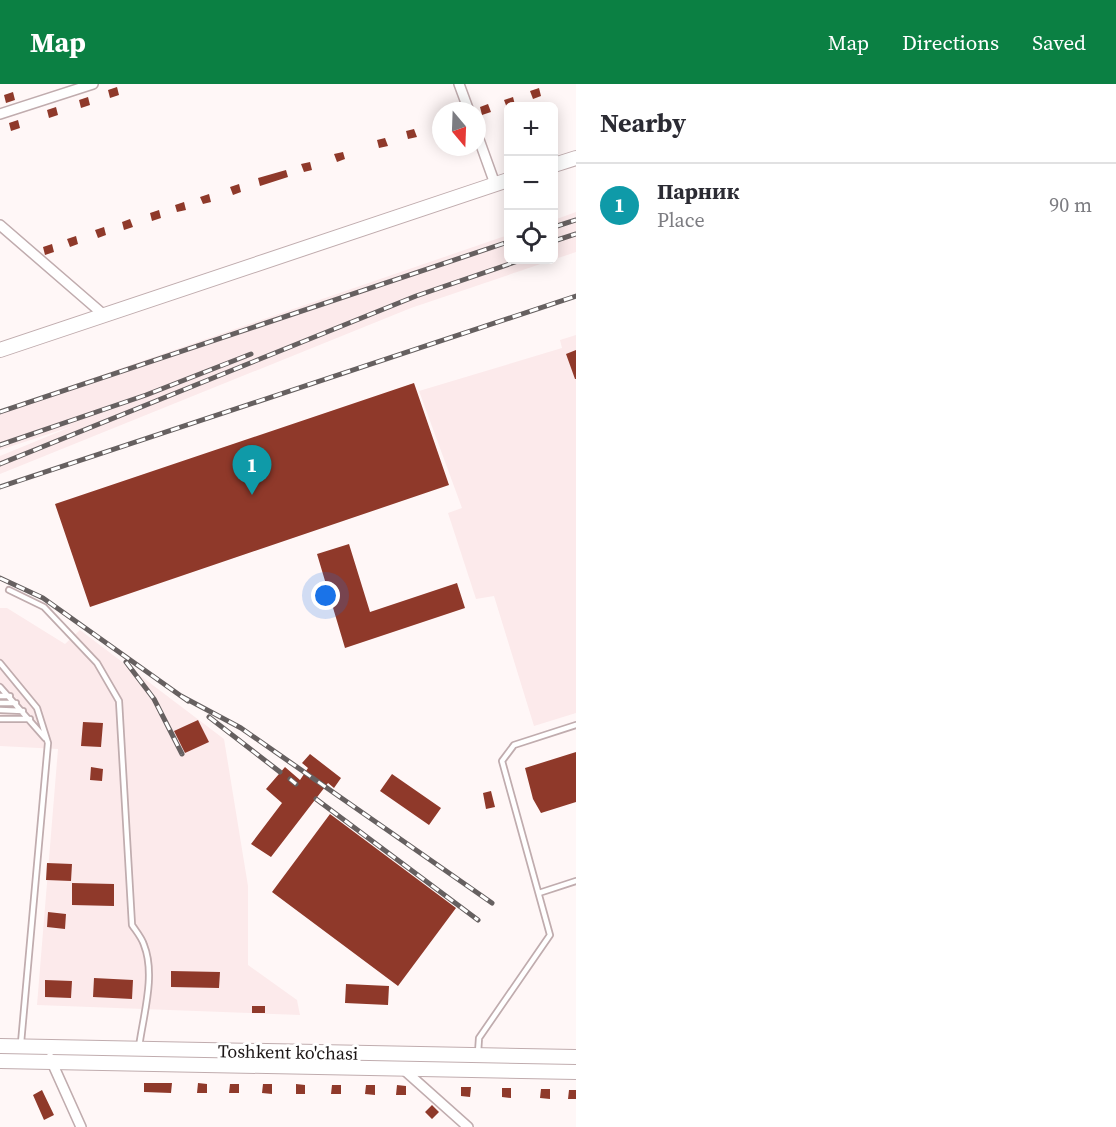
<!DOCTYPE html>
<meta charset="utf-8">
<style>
:root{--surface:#fff;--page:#f2f2f3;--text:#2b2b33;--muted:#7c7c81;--line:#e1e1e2;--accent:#0b8043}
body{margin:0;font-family:"Source Serif 4",serif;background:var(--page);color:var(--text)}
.controls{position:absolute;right:18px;top:18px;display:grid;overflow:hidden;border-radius:9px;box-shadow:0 3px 15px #0003}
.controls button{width:54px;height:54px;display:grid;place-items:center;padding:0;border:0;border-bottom:2px solid var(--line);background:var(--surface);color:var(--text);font:30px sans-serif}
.compass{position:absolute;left:432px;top:18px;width:54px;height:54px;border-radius:50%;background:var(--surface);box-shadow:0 3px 15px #0003;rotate:161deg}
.you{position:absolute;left:326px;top:512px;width:21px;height:21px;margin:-15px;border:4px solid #fff;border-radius:50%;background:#1a73e8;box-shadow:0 0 0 9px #1a73e833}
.badge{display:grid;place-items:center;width:39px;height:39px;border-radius:50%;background:var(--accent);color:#fff;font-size:20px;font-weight:700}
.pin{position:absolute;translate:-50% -50px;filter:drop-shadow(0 2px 3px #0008)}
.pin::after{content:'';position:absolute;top:32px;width:21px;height:18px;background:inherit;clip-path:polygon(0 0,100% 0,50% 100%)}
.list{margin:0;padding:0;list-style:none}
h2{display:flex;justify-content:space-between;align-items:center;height:78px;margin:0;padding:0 24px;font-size:26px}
h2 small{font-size:20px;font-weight:400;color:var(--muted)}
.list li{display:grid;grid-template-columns:39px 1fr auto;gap:18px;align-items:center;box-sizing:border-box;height:84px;padding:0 24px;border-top:2px solid var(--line)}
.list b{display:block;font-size:22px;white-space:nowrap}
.list p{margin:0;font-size:20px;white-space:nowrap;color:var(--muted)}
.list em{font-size:20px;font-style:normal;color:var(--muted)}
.icon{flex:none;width:33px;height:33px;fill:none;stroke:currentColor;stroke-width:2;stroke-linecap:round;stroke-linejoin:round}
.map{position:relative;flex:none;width:576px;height:1043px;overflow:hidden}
header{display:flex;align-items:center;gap:36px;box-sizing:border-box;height:84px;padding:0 30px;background:var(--accent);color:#fff}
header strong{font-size:28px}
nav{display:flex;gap:33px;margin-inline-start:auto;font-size:21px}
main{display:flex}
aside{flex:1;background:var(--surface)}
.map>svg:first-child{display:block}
.built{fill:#fceaeb}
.building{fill:#8f392a}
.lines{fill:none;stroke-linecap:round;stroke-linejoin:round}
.service-casing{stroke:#c0acae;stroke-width:8}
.minor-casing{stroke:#c0acae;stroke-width:12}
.primary-casing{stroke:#c0acae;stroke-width:16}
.service{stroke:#fff;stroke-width:4.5}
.minor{stroke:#fff;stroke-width:9}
.primary{stroke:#fff;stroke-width:14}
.rail-casing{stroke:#666060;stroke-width:5}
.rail{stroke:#fff;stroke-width:3;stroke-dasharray:9;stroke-linecap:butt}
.labels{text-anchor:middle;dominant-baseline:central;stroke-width:6;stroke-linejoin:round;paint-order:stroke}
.street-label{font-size:18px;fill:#1c1616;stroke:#fff}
</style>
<header>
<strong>Map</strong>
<nav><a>Map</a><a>Directions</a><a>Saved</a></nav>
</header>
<main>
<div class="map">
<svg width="576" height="1043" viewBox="0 0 576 1043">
<rect width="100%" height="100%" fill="#fff7f7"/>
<path class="built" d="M576,128V168L411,224L0,390V372L73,342L0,366V326L508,151V176H554V136Z
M576,251V629L534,642L494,512L476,515L448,429L462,424L419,307L562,264L560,256Z
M0,524H7L65,560L80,546L224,655L248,802V881L297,916L300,931L37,921L58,665L0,662Z"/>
<path class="building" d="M117,3L119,11L110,14L108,6Z
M539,4L541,12L533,15L530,7Z
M13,8L15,16L6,19L4,11Z
M88,13L90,21L81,24L79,16Z
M513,13L515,21L507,24L504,16Z
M488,20L491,28L482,31L480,23Z
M56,23L58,31L49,34L47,26Z
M18,36L20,44L11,47L9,39Z
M414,45L417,53L408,55L406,47Z
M385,54L388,62L379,64L377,56Z
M343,68L345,75L337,78L334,70Z
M310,78L312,86L304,88L301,80Z
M286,86L288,93L260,102L258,94Z
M239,100L241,108L233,111L230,103Z
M209,110L211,118L203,120L200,113Z
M184,118L186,126L177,128L175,121Z
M159,126L161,134L152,137L150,129Z
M130,135L133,143L124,146L122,138Z
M104,143L106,151L98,154L95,146Z
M76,152L78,160L70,163L67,155Z
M52,160L54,168L45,171L43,163Z
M576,266V295H575L566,270Z
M414,299L449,401L90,523L55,420Z
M349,460L370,528L457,499L465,524L345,564L317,470Z
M198,636L209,658L185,669L174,647Z
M83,638L103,639L101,663L81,662Z
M576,668V718L541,729L533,715L525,684Z
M310,670L341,694L334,704L328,699L271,773L251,760L282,719L266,705L285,683L300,696L308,684L302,679Z
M91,683L103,685L102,697L90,696Z
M392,690L441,724L429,741L380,707Z
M491,707L495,723L486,725L483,709Z
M330,730L456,824L398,902L272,808Z
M47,779L72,780L71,797L46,796Z
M72,799L114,800V822L72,821Z
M48,828L66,830L65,845L47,843Z
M171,887L220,888L219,904L171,903Z
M94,894L133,896L132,915L93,913Z
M45,896L72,897L71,914L45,913Z
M346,900L389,902L388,921L345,919Z
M252,922H265V929H252Z
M144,999H172L171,1009L144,1008Z
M198,999L207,1000V1009H197Z
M230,1000H239V1009H229Z
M263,1000H272V1010L262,1009Z
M296,1000L305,1001V1010H296Z
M332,1001H341V1010H331Z
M366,1001H375V1011L365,1010Z
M397,1001L406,1002V1011H396Z
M461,1003H471L470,1013L461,1012Z
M502,1004H511V1014L502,1013Z
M541,1005H550V1015L540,1014Z
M42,1006L54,1031L44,1036L33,1011Z
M569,1006H576V1015H568Z
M432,1021L439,1028L432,1035L425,1028Z"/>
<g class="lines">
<defs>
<path id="service" d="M9,506L44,523L97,579L119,617L132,841C136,847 142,854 144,861C156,891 143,932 139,963
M0,579L37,624L48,659L21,959
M0,603L45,654
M0,612H10
M0,619H16
M0,626L23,627
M0,635H30
M539,809L576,797
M478,969L479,954L550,851L502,677L514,661L576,641"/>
<path id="minor" d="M459,0L469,27
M0,30L93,0
M477,50L495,100
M0,141L104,231
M50,974L81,1043
M403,985L468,1043"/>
<path id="primary" d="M554,81L576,74
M0,266L508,96
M0,962L576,973
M0,977L576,988"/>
</defs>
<use href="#service" class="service-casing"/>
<use href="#minor" class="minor-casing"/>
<use href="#primary" class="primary-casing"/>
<use href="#service" class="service"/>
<use href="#minor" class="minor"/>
<use href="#primary" class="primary"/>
<defs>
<path id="rail" d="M554,143L576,136
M554,157L576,150
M0,328L508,158
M0,361L146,311L251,270
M0,380L416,212L521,176
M0,403L576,212
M0,494L43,514L188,617
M126,578L154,615L182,670
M181,612L241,644L492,819
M209,633L280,688
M290,695L296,700
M316,715L478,836"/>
</defs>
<use href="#rail" class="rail-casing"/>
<use href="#rail" class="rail"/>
</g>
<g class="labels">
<g class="street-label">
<text transform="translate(288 968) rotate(1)">Toshkent ko'chasi</text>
</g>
</g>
</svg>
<div class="controls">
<button>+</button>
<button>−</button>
<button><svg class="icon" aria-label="locate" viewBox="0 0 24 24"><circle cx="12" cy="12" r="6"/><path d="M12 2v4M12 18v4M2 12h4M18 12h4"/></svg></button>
</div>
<svg class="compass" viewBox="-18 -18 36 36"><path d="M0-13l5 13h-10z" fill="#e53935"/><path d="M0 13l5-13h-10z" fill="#7c7c81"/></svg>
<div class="you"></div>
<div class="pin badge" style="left:252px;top:411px;background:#0f9aa8">1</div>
</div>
<aside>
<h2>Nearby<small></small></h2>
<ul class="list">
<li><span class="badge" style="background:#0f9aa8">1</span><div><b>Парник</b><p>Place</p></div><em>90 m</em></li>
</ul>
</aside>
</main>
